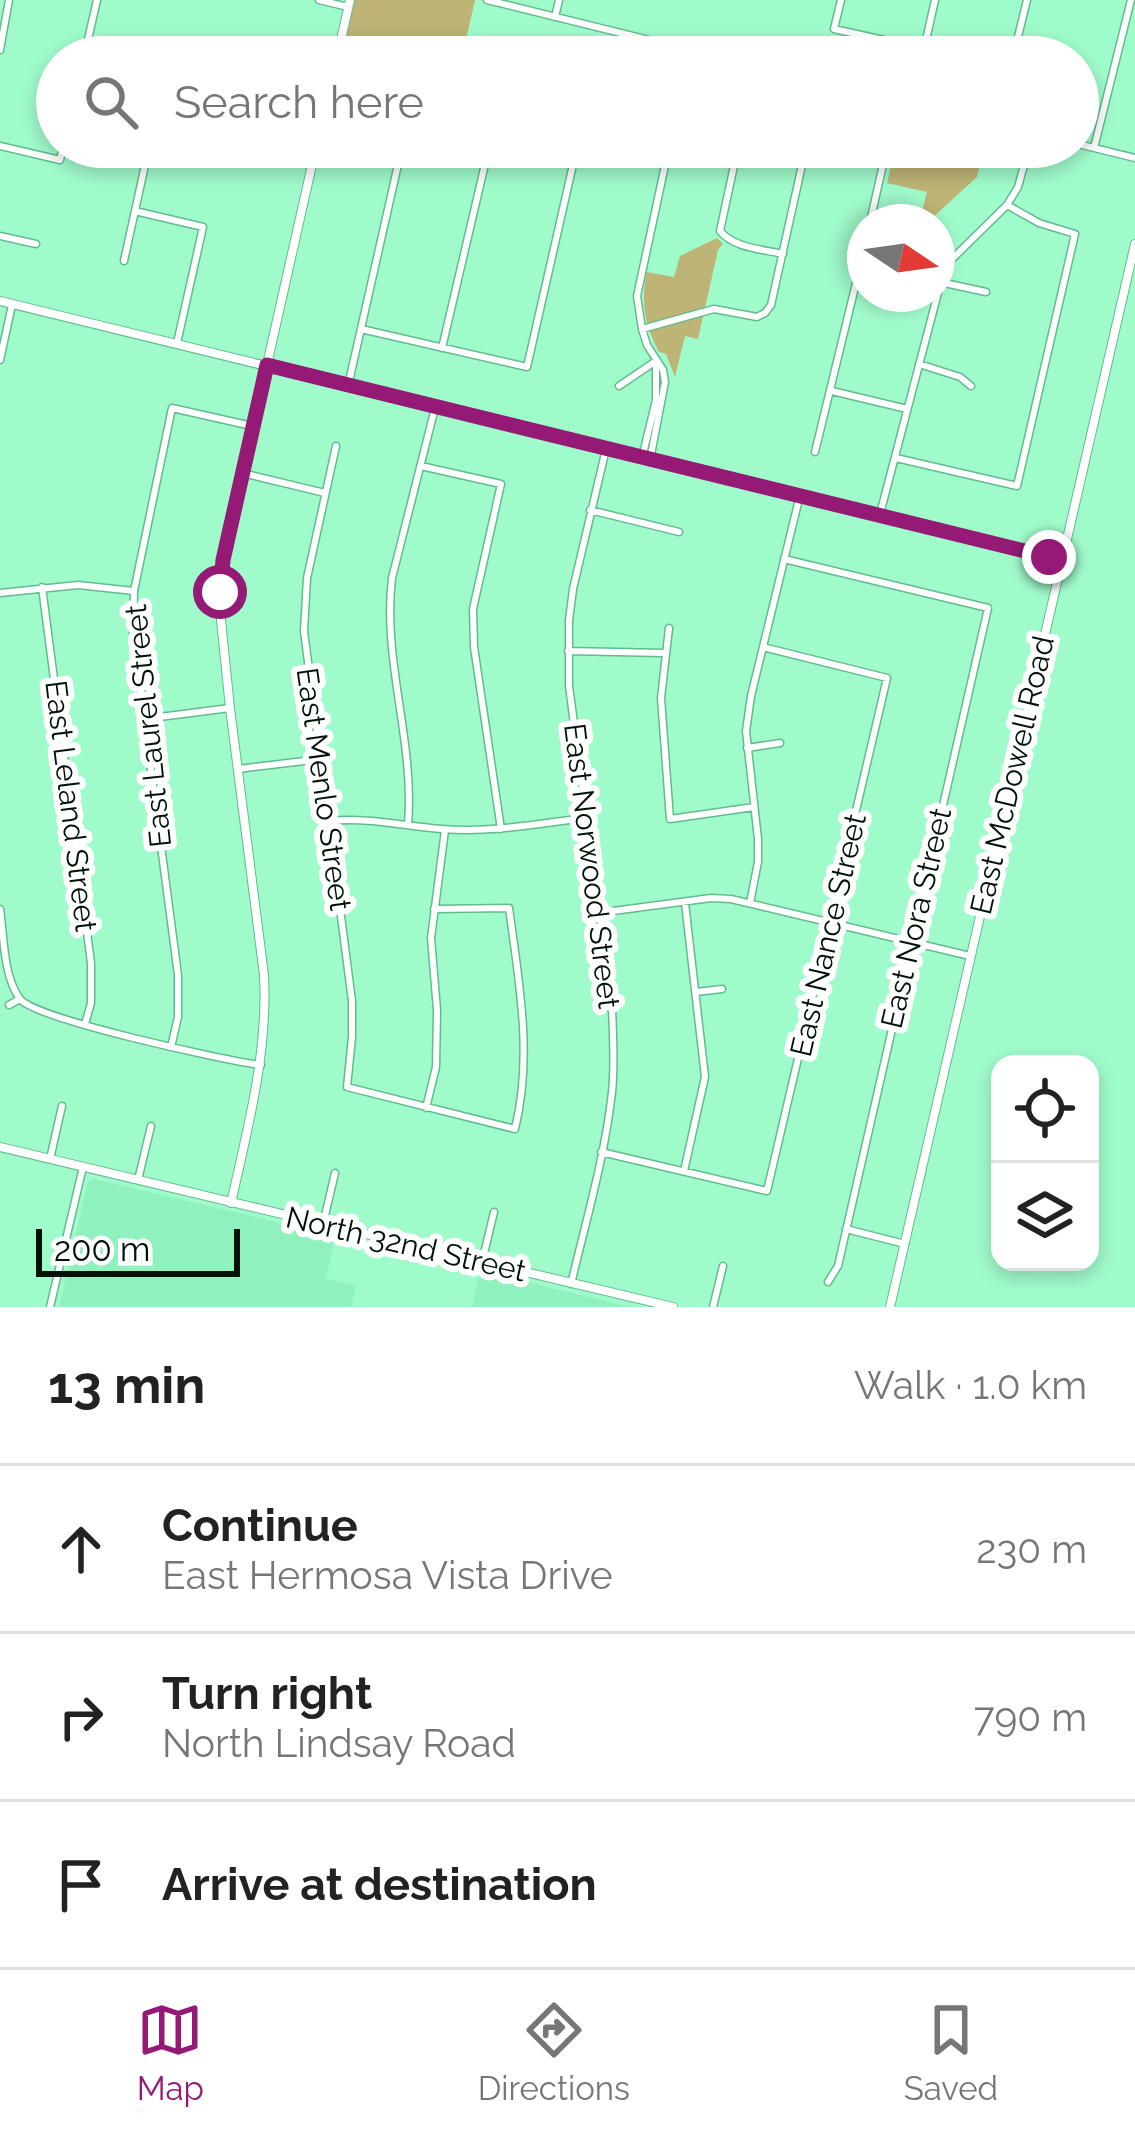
<!DOCTYPE html>
<meta charset="utf-8">
<style>
:root{--surface:#fff;--page:#f2f2f2;--text:#222;--muted:#767676;--line:#e0e0e0;--accent:#941a76}
body{margin:0;font-family:Raleway,sans-serif;background:var(--page);color:var(--text)}
.controls{position:absolute;right:36px;bottom:36px;display:grid;overflow:hidden;border-radius:24px;box-shadow:0 6px 18px #0003}
.controls button{width:108px;height:108px;display:grid;place-items:center;padding:0;border:0;border-bottom:3px solid var(--line);background:var(--surface);color:var(--text);font:60px sans-serif}
.compass{position:absolute;left:847px;top:204px;width:108px;height:108px;border-radius:50%;background:var(--surface);box-shadow:0 6px 18px #0003;rotate:103deg}
.scale{position:absolute;left:36px;bottom:30px;width:204px;box-sizing:border-box;padding-left:12px;border:6px solid #001207;border-top:0;font-size:33px;line-height:42px;white-space:nowrap;color:#001207;-webkit-text-stroke:9px #fff;paint-order:stroke}
.stop{position:absolute;width:36px;height:36px;margin:-27px;border:9px solid #941a76;border-radius:50%;background:#fff}
.stop.end{background:#941a76;border-color:#fff;box-shadow:0 3px 12px #0008}
.list{margin:0;padding:0;list-style:none}
h2{display:flex;justify-content:space-between;align-items:center;height:156px;margin:0;padding:0 48px;font-size:51px}
h2 small{font-size:39px;font-weight:400;color:var(--muted)}
.list li{display:grid;grid-template-columns:78px 1fr auto;gap:36px;align-items:center;box-sizing:border-box;height:168px;padding:0 48px;border-top:3px solid var(--line)}
.list b{display:block;font-size:45px;white-space:nowrap}
.list p{margin:0;font-size:39px;white-space:nowrap;color:var(--muted)}
.list em{font-size:39px;font-style:normal;color:var(--muted)}
.icon{flex:none;width:66px;height:66px;fill:none;stroke:currentColor;stroke-width:2;stroke-linecap:round;stroke-linejoin:round}
.map{position:relative;flex:none;width:1135px;height:1307px;overflow:hidden}
.search{position:absolute;background:var(--surface);box-shadow:0 6px 18px #0003;left:36px;right:36px;top:36px;height:132px;display:flex;align-items:center;gap:30px;box-sizing:border-box;padding:0 42px;border-radius:66px;color:var(--muted);font-size:45px}
.sheet{height:660px;background:var(--surface)}
nav{display:flex;justify-content:space-around;align-items:center;box-sizing:border-box;height:168px;border-top:3px solid var(--line);background:var(--surface);font-size:33px;color:var(--muted)}
nav a{display:grid;justify-items:center;gap:6px}
nav .on{color:var(--accent)}
.map>svg:first-child{display:block}
.built{fill:#8ef1be}
.green{fill:#beb476}
.lines{fill:none;stroke-linecap:round;stroke-linejoin:round}
.street-casing{stroke:#61bb8f;stroke-width:9}
.secondary-casing{stroke:#61bb8f;stroke-width:10}
.street{stroke:#fff;stroke-width:6}
.secondary{stroke:#fff;stroke-width:8}
.route{stroke:#941a76;stroke-width:15}
.labels{text-anchor:middle;dominant-baseline:central;stroke-width:12;stroke-linejoin:round;paint-order:stroke}
.street-label{font-size:30px;fill:#001207;stroke:#fff}
</style>
<div class="map">
<svg width="1135" height="1307" viewBox="0 0 1135 1307">
<rect width="100%" height="100%" fill="#a0fbcb"/>
<path class="built" d="M94,1179L335,1236L326,1278L356,1286L351,1307H59L88,1182Z
M480,1271L631,1307H472Z"/>
<path class="green" d="M350,0H475L462,57H408L341,40Z
M895,147H984L977,177L932,218L921,216L927,192L887,183Z
M717,238L723,244L718,250L698,339L685,336L675,377L666,354L659,352C645,326 640,301 647,272L674,277L680,256Z"/>
<g class="lines">
<defs>
<path id="street" d="M319,0L348,7
M487,0L718,57
M841,0L834,29L924,49L935,0
M555,17L559,0
M342,40L408,57
M0,50L9,0
M84,57L97,0
M1013,57L1027,0
M1078,144L1135,158
M0,146L60,160L63,147
M232,147L311,165
M738,147L720,231C734,248 761,249 783,254
M1094,148L1131,0
M135,211L203,227L177,343
M870,222L887,147
M0,236L36,244
M124,261L149,147
M940,282L986,292
M361,329L527,367L577,147
M642,329L714,309L757,317L765,313L771,305L806,147
M442,348L489,147
M0,360L12,305
M919,364L960,377L971,386
M348,386L402,147
M619,386L656,361
M832,391L907,409
M336,446L307,578L304,631L352,1001V1037L347,1087L515,1129C533,1056 519,982 509,908L434,909
M815,452L865,246
M642,458L656,400V365
M896,458L1017,486L1075,234L1039,223L1007,205
M650,460L665,382L663,370L647,345L642,329L637,296L669,147
M421,466L501,484L473,609L474,647L501,829
M242,473L325,493
M590,510L679,532
M880,514L945,266L1007,205L1018,187L1029,147
M784,559L988,608L838,1266L828,1282
M42,587L91,963V1003L85,1024
M0,593L78,585L134,591
M669,628L661,698L670,819L754,807
M568,651L664,653
M144,719L230,708
M747,748L780,743
M238,769L321,759
M329,821C368,817 404,826 442,829C490,833 537,824 584,818
M408,824C415,742 382,661 392,578L435,408
M750,903L758,862V839L746,731L751,696L800,495
M0,909C4,936 3,976 20,999C35,1019 227,1061 261,1065
M598,913L711,898L731,899L970,956
M696,992L722,989
M9,1005L20,999
M171,1047L178,1017V975L133,633L134,591L172,408L252,426
M426,1108L436,1067L437,1010L431,938L445,830
M601,1152L767,1191L887,678L763,647
M50,1159L62,1106
M684,1171L705,1077L685,903
M138,1180L151,1126
M323,1224L335,1173
M846,1229L905,1244
M482,1262L494,1212
M571,1284C586,1221 605,1156 612,1092C615,1064 613,1036 612,1008L569,686V620L573,589L606,449
M50,1307L83,1167
M713,1307L723,1266"/>
<path id="secondary" d="M337,57L350,0
M0,301L1061,560
M0,1147L673,1307
M231,1203C248,1127 268,1053 264,975L230,708L221,620L223,560L316,147
M890,1307L1135,244"/>
</defs>
<use href="#street" class="street-casing"/>
<use href="#secondary" class="secondary-casing"/>
<use href="#street" class="street"/>
<use href="#secondary" class="secondary"/>
</g>
<g class="lines">
<path class="route" d="M220,592L223,560L267,365L1049,557"/>
</g>
<g class="labels">
<g class="street-label">
<text transform="translate(148 726) rotate(-96)">East Laurel Street</text>
<text transform="translate(1012 775) rotate(-77)">East McDowell Road</text>
<text transform="translate(324 789) rotate(82)">East Menlo Street</text>
<text transform="translate(71 806) rotate(83)">East Leland Street</text>
<text transform="translate(592 866) rotate(83)">East Norwood Street</text>
<text transform="translate(916 918) rotate(-77)">East Nora Street</text>
<text transform="translate(828 935) rotate(-77)">East Nance Street</text>
<text transform="translate(406 1244) rotate(13)">North 32nd Street</text>
</g>
</g>
</svg>
<div class="controls">
<button><svg class="icon" aria-label="locate" viewBox="0 0 24 24"><circle cx="12" cy="12" r="6"/><path d="M12 2v4M12 18v4M2 12h4M18 12h4"/></svg></button>
<button><svg class="icon" aria-label="layers" viewBox="0 0 24 24"><path d="M12 4l9 5-9 5-9-5zM3 14l9 5 9-5"/></svg></button>
</div>
<svg class="compass" viewBox="-18 -18 36 36"><path d="M0-13l5 13h-10z" fill="#e53935"/><path d="M0 13l5-13h-10z" fill="#767676"/></svg>
<div class="scale">200 m</div>
<div class="stop" style="left:220px;top:592px"></div>
<div class="stop end" style="left:1049px;top:557px"></div>
<div class="search"><svg class="icon" aria-label="search" viewBox="0 0 24 24"><circle cx="10" cy="10" r="6"/><path d="M15 15l6 6"/></svg>Search here</div>
</div>
<section class="sheet">
<h2>13 min<small>Walk · 1.0 km</small></h2>
<ul class="list">
<li><svg class="icon" aria-label="ahead" viewBox="0 0 24 24"><path d="M12 20V5M6 11l6-6 6 6"/></svg><div><b>Continue</b><p>East Hermosa Vista Drive</p></div><em>230 m</em></li>
<li><svg class="icon" aria-label="right" viewBox="0 0 24 24"><path d="M7 20v-9h11M14 6l5 5-5 5"/></svg><div><b>Turn right</b><p>North Lindsay Road</p></div><em>790 m</em></li>
<li><svg class="icon" aria-label="arrive" viewBox="0 0 24 24"><path d="M6 21V4h12l-3 4 3 4H6"/></svg><div><b>Arrive at destination</b></div></li>
</ul>
</section>
<nav>
<a class="on"><svg class="icon" aria-label="map" viewBox="0 0 24 24"><path d="M3 6l6-2 6 2 6-2v14l-6 2-6-2-6 2zM9 4v14M15 6v14"/></svg>Map</a>
<a><svg class="icon" aria-label="directions" viewBox="0 0 24 24"><path d="M12 3l9 9-9 9-9-9zM9 14v-3h6M13 9l2 2-2 2"/></svg>Directions</a>
<a><svg class="icon" aria-label="saved" viewBox="0 0 24 24"><path d="M7 4h10v16l-5-4-5 4z"/></svg>Saved</a>
</nav>
